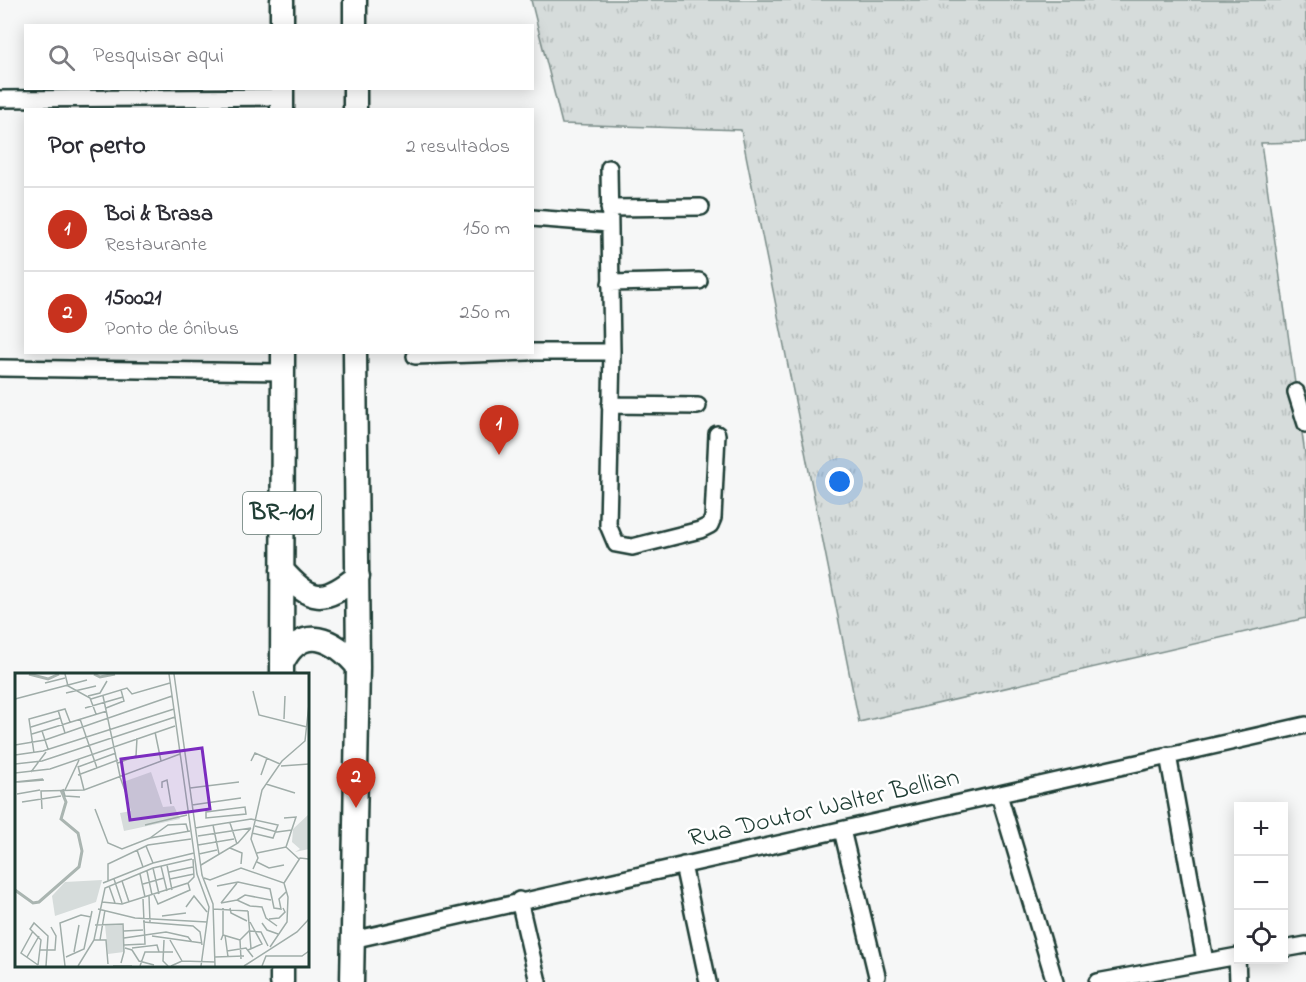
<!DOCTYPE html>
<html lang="pt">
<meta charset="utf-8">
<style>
:root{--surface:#fff;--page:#f2f2f3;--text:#2b2b33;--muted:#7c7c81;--line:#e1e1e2;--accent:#c8321e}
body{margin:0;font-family:"Indie Flower",sans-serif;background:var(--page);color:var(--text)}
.controls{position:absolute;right:18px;bottom:18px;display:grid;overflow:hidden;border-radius:0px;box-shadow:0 3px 15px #0003}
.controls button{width:54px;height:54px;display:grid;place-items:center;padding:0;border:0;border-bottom:2px solid var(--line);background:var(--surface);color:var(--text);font:30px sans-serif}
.you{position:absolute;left:840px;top:482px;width:21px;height:21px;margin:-15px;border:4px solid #fff;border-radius:50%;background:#1a73e8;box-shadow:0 0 0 9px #1a73e833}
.badge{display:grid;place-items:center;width:39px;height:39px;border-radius:50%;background:var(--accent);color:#fff;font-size:20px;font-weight:700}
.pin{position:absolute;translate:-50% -50px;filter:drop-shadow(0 2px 3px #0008)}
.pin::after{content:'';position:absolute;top:32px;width:21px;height:18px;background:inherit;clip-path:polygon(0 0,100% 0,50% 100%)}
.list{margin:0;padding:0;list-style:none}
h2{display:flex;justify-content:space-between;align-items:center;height:78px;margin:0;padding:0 24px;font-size:26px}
h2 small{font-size:20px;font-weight:400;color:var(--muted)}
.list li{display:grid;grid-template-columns:39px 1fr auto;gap:18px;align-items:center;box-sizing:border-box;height:84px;padding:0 24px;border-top:2px solid var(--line)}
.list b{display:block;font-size:22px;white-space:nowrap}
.list p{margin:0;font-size:20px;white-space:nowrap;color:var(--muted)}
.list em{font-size:20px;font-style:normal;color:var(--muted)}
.icon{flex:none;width:33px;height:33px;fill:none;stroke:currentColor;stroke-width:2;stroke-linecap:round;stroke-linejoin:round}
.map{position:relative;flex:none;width:1306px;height:982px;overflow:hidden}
.search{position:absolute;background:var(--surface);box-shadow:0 3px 15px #0003;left:24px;top:24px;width:510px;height:66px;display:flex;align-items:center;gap:15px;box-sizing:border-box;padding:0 21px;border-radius:0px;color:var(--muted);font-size:22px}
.panel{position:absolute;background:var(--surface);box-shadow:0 3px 15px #0003;left:24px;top:108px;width:510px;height:246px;border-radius:0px}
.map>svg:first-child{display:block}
.grass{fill:url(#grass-tufts);stroke:#7a8c88;stroke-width:1.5}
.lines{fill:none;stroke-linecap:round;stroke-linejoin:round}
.minor-casing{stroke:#1f3d34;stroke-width:20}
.highway-casing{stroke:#1f3d34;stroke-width:27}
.minor{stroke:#fff;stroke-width:15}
.highway{stroke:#fff;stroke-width:22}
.labels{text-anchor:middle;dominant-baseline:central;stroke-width:5;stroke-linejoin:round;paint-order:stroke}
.shield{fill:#fff;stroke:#627771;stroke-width:1.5}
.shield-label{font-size:24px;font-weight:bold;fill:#1f3d34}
.street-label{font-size:26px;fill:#1f3d34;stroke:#fff}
.inset-river{fill:none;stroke:#aab5b1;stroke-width:3}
.inset-road{fill:none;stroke:#a0ada9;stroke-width:1.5}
.view{fill:#7b2cbf;fill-opacity:0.15;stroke:#7b2cbf;stroke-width:3}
.inset-edge{fill:none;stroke:#1f3d34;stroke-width:3}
</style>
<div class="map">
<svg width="1306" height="982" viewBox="0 0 1306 982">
<defs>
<pattern id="grass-tufts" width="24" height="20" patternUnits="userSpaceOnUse" patternTransform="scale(1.5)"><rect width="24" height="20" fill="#d6dcdb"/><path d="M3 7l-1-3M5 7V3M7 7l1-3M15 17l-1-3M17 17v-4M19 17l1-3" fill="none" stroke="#b7bebd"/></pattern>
</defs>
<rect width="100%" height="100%" fill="#f6f7f7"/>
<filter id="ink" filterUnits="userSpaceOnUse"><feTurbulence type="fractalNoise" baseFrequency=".0167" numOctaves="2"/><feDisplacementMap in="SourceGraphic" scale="12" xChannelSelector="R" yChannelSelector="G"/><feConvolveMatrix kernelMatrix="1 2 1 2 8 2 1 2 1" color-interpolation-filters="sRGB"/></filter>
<g filter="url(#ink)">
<path class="grass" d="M531,0H1306V142L1261,143L1306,461V618L859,722L741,130L562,124Z"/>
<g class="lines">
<defs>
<path id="minor" d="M0,99L282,97
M609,168L612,352L608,525L616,544L632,547L700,530L710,525L713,518L717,434
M609,208L701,207
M532,218L609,224
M610,283L699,281
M532,352H612
M415,356L528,352
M0,368L283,372
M1296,392L1306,424
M610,405L698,406
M1168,755L1205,961
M999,795L1055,982
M842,830L877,976
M683,865L708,982
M519,900L538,982
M352,940L1306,725
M1284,949L1306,945
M1237,956L1238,982
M1097,982L1238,956"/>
<path id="highway" d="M282,0V26
M355,26V0
M282,88V110
M355,110V88
M282,570C311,603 323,604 358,576
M282,664C301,622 335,639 358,667
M282,674L283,352
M282,966V982
M352,982L358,667L355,352"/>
</defs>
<use href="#minor" class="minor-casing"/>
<use href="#highway" class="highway-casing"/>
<use href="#minor" class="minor"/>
<use href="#highway" class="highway"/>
</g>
</g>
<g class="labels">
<rect class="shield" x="243" y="492" width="78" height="42" rx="4.5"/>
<g class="shield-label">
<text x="282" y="513">BR-101</text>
</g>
<g class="street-label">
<text transform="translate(824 809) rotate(-13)">Rua Doutor Walter Bellian</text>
</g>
</g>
<g transform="translate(15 673)">
<rect width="294" height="294" fill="#f6f7f7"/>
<path d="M136,99L148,134L159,133L165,146L109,158L105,140L116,138L108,109ZM294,141V176L280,179L285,176L277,169L278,156Z" fill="#d6dcdb"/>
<path d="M87,207L81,229L40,243L37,223L50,209Z" fill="#d6dcdb"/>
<path d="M107,251L109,279L93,281L90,252Z" fill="#d6dcdb"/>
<path class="inset-river" d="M14,1L33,6L44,1M79,1L85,4L100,1M0,217L18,230L24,229L64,194L67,178L63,160L46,146L51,129L46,117"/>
<path class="inset-road" d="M50,1L53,13L75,25L81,41M154,1L182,201L194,234L186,293M159,1L187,202L198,231L200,293M30,10L50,5M238,18L244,42L292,54M51,20L81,13M73,23L85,20L92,8M88,23L105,103M0,26L72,7M76,26L112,15L117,21L155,10M70,35L108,24M91,35L109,28L106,17M43,37L50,60M65,46L82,95M269,46L270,23M16,54L45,45M27,58L33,76M140,59L146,88M17,61L92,38M0,72L30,67L157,23M19,80L14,46L50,36L55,49M0,82L28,78L159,36M236,88L240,80L265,91M103,90L121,83L122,65M0,91L27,88L160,44M63,93L69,117M266,93L294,91M63,94L101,80M16,99L31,79M0,100L35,96L160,53M63,102L103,87M246,102L252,85M105,104L112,123M0,109L28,106M4,109L29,107M251,111L280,120M147,115V109L152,107L156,131M175,115L224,109M48,116L50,123L65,124M50,117L64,87M2,121L25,117M7,129L46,123M177,132L226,125M230,134L231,141L191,145V139ZM27,136L26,118L69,117L165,81M80,136L93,170L107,176L135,165L175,158M269,145L281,144L271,174M215,150L222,171M130,152L172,142M198,152L204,181M240,153L262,159L277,157M180,155L236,146L263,152L258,165L237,160M183,163L236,155M135,165L153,152L171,151L173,158M183,172L219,166M131,173L138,190M215,175L227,180L226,191M122,177L128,194M242,180L271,174L284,186M184,181L202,177M242,189L254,195L269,192M152,192L157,217M186,192L223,170L236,155M146,193L152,218M138,195L144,221M238,196L243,185L236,166L247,117L267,88L290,68L294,31M132,198L137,222M154,199L178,194M125,201L130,224M189,205L195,207L226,195L269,210L273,224L272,249L255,274M99,206L107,230M155,206L179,201M93,208V191L133,172L176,166M107,208L114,229M88,210L138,190L179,180M269,210L285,185L294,186M128,211L149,205M94,213L100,230M202,213L223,209L255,216L259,235L266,236L264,226L271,219M139,222L143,231L175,217L173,210M134,223L135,249M222,227L230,222L256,227M87,229L107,231L173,210L179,204L178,186M206,230L222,227L235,233M206,230L222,210M235,233L247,234L251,245L262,253M171,234L179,223L192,239M208,235V262M215,235L216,240L232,248M83,236L120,245L192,249M198,236L233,238M233,238L236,276M147,243L171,240M254,246L264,245L270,239L268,235M128,249L178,253L185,259L187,272M247,250L252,257L263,261M80,252L108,251L109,279L106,290M18,258L6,280L23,292M109,258L128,257M210,262L213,284M137,263L187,270M109,265L151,259L173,264L177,269M79,267H91L93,291M85,267L90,237M149,267L148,288L153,293M155,267L167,288M206,267L208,262L225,267M225,267L234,258L246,259L253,273M225,267L226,286M109,272L130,271L128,226M110,275L117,277L124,288L139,292M117,275L142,272L144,279M25,277H40L41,263L36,254M233,277L247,271L235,249M212,278L231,275L238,284M59,279L64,252M12,284L24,263M51,284L69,276L77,238M200,284L229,283M23,292L26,267L15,256L19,250L33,263L31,293M50,293L45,250L66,242L76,244M63,293L79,267L90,215L138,195L177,186M98,293H117M125,293L130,279H158M156,293L167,288L200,289M229,293L282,259L294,246M247,293L251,283H287L294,278"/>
<path class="view" d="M187,75L195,136L115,147L106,86Z"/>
<rect width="294" height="294" class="inset-edge"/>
</g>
</svg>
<div class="controls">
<button>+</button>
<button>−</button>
<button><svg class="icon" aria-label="locate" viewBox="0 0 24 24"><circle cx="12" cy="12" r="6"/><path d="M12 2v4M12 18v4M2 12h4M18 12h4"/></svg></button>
</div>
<div class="you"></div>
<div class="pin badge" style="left:499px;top:455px">1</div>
<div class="pin badge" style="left:356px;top:808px">2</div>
<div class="search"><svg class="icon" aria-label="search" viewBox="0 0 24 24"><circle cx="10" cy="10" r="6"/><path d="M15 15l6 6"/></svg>Pesquisar aqui</div>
<section class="panel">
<h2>Por perto<small>2 resultados</small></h2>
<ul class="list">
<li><span class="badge">1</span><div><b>Boi &amp; Brasa</b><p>Restaurante</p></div><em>150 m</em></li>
<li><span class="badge">2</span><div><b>150021</b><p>Ponto de ônibus</p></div><em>250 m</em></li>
</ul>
</section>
</div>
